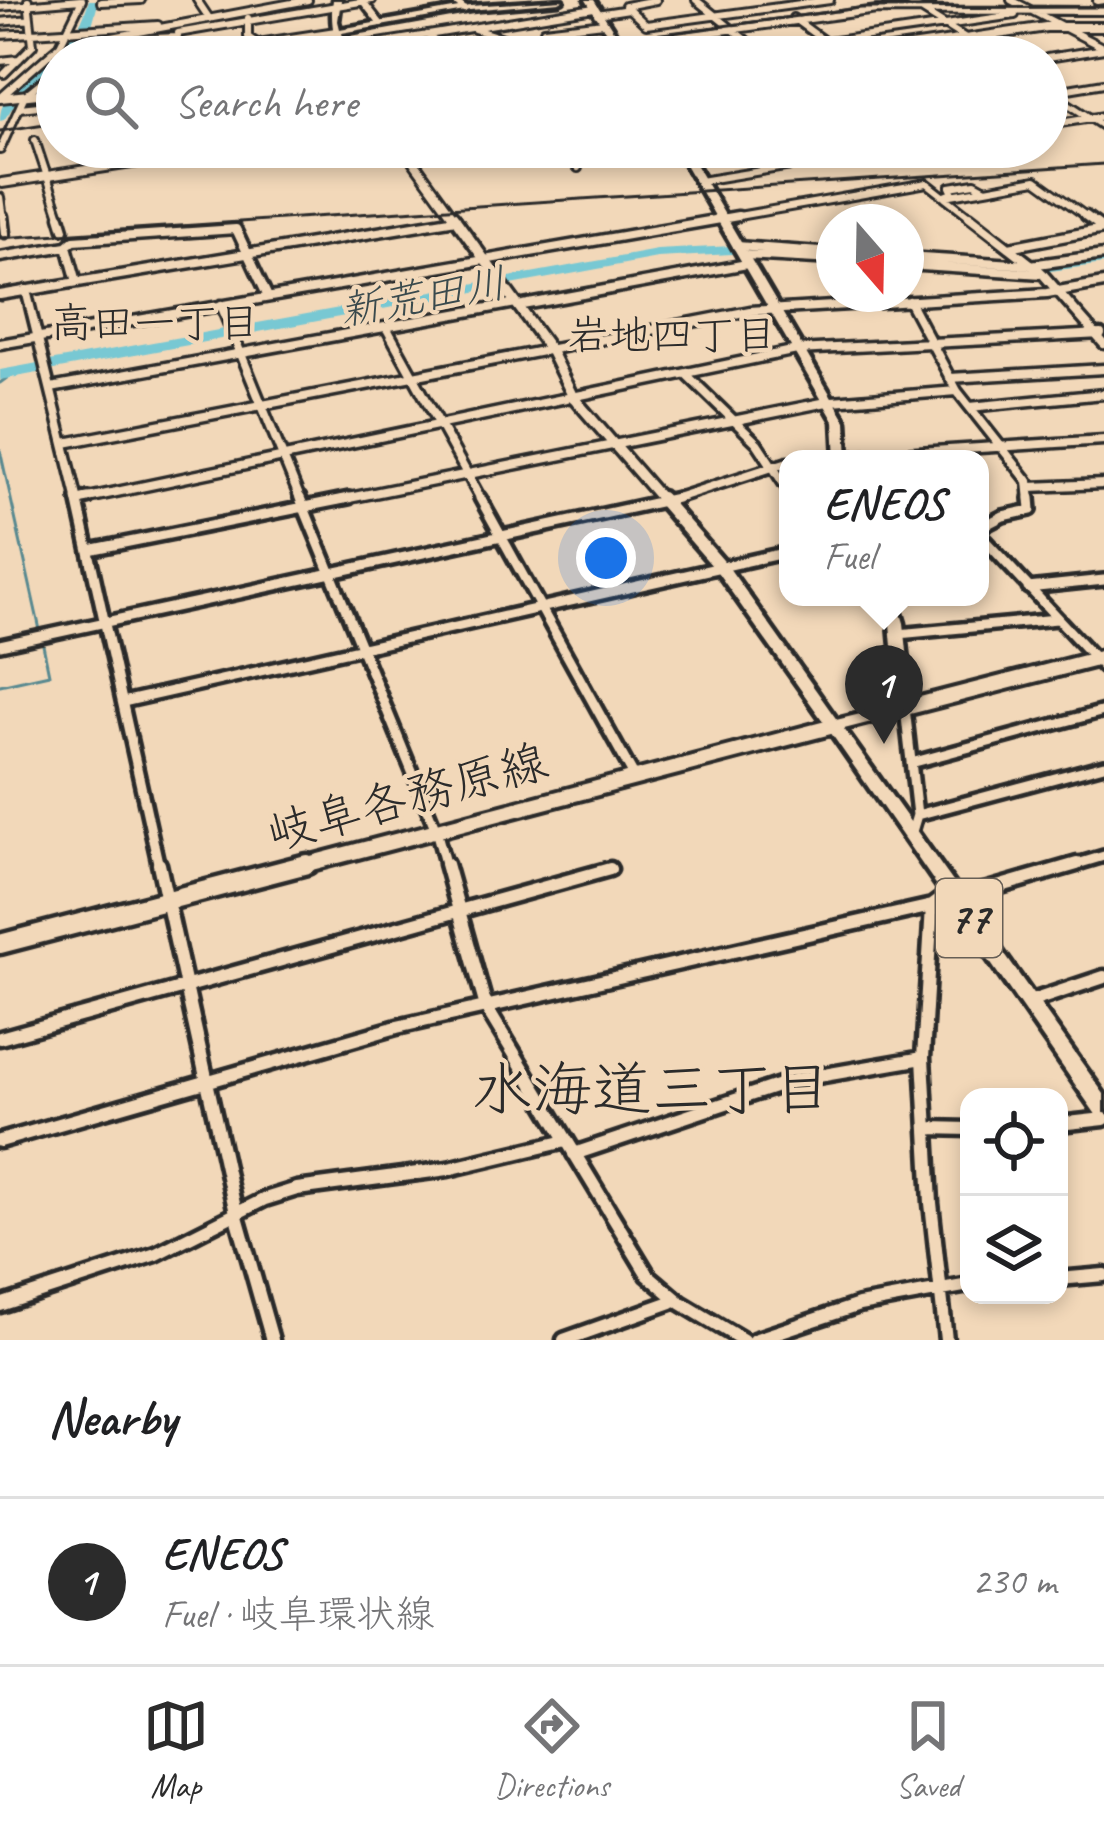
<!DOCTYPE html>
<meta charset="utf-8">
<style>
:root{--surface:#fff;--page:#f6f6f6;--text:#202124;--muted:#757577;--line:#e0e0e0;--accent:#2b2b2b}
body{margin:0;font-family:Caveat,"Klee One",sans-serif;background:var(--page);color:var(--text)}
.controls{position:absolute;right:36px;bottom:36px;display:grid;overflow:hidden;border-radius:24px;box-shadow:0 6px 18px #0003}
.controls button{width:108px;height:108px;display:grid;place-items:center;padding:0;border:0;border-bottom:3px solid var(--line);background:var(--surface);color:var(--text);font:60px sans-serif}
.compass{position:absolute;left:816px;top:204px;width:108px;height:108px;border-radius:50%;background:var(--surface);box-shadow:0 6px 18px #0003;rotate:160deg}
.you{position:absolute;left:606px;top:558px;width:42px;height:42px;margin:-30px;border:9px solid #fff;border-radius:50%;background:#1a73e8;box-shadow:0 0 0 18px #1a73e833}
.badge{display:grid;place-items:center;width:78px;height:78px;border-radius:50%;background:var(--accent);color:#fff;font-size:39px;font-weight:700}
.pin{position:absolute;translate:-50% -99px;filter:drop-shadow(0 3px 6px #0008)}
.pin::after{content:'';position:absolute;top:63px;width:42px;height:36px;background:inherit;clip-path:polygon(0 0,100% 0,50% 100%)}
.popup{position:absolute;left:779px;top:450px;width:210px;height:156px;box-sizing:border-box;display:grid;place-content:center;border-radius:24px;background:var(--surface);filter:drop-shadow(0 3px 9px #0005);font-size:39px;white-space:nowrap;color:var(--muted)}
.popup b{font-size:45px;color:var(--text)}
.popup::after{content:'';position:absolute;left:50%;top:100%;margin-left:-24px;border:24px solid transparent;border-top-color:var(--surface)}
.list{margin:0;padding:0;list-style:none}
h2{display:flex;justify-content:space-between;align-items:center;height:156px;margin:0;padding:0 48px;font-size:51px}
h2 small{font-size:39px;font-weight:400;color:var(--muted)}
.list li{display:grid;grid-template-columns:78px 1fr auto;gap:36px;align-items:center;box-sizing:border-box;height:168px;padding:0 48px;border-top:3px solid var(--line)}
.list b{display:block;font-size:45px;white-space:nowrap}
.list p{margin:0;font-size:39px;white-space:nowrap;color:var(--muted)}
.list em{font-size:39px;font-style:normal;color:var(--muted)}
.icon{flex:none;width:66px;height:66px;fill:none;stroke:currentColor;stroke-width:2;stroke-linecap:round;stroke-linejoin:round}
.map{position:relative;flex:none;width:1104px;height:1340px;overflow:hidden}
.search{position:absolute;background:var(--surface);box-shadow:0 6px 18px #0003;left:36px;right:36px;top:36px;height:132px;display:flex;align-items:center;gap:30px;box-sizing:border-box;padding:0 42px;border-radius:66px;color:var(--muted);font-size:45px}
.sheet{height:324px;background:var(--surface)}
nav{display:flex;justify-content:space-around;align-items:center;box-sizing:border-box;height:168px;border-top:3px solid var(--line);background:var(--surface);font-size:33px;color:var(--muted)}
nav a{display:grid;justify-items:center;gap:6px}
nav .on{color:var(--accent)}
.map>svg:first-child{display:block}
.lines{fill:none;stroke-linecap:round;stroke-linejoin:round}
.stream{stroke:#598990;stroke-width:3}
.river{fill:#78c8d3;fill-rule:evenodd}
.minor-far3-casing{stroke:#2b2b2b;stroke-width:12}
.minor-far2-casing{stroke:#2b2b2b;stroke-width:15}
.minor-far1-casing{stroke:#2b2b2b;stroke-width:18}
.minor-casing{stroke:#2b2b2b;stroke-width:21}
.tertiary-far2-casing{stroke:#2b2b2b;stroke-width:14}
.tertiary-far1-casing{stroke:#2b2b2b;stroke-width:16}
.tertiary-casing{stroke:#2b2b2b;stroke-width:21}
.secondary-far2-casing{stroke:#2b2b2b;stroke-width:14}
.secondary-far1-casing{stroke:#2b2b2b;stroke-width:22}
.secondary-casing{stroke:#2b2b2b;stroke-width:27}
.primary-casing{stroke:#2b2b2b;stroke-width:9}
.minor-far3{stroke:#f2d8b9;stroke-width:6}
.minor-far2{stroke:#f2d8b9;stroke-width:8}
.minor-far1{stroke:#f2d8b9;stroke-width:9}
.minor{stroke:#f2d8b9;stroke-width:12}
.tertiary-far2{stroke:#f2d8b9;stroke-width:8}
.tertiary-far1{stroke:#f2d8b9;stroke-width:9}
.tertiary{stroke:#f2d8b9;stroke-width:12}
.secondary-far2{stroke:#f2d8b9;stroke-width:8}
.secondary-far1{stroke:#f2d8b9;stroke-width:14}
.secondary{stroke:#f2d8b9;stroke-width:18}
.primary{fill:#f2d8b9;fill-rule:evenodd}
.rail{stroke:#2b2b2b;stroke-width:3}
.labels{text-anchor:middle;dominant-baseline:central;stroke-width:9;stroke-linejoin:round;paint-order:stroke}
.far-water-label{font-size:42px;font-style:italic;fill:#3a4a4d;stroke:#f2d8b9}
.far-neighbourhood-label{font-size:42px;fill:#2b2b2b;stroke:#f2d8b9}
.shield{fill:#f2d8b9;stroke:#675f56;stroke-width:3}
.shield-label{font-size:45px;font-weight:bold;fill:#2b2b2b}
.street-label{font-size:48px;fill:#2b2b2b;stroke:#f2d8b9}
.near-neighbourhood-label{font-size:60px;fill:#2b2b2b;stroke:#f2d8b9}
</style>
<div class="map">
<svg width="1104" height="1340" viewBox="0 0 1104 1340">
<rect width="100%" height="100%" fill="#f2d8b9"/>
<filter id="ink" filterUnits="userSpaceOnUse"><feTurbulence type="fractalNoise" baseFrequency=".00833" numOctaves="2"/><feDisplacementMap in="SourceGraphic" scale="24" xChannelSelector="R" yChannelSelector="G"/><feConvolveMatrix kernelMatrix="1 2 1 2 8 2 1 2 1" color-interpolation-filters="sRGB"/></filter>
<g filter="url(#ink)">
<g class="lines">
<path class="stream" d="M52,178L62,208
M63,213L68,226
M0,383L15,372
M0,450L40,630
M0,685L49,674L42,640"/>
<path class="river" d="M89,0H99L92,25L63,57H57V63L25,89L4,120L0,121C0,79 56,58 78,27C83,19 86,9 89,0Z
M732,246L810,251L817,255L810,259L732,254L657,258L0,380V370L657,250Z
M1104,256V264L1020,275L1012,270L1020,265Z"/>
<defs>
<path id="minor-far3" d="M197,0L209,18
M362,0L380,23
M453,0L464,9
M696,0L762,53
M905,0L996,57
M1011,0L1104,48
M1097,1L1104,0
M101,2L141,0
M910,3L933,0
M625,6L656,0
M0,7L80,0
M629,9L646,25L830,0
M597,14L629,9
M248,18V37L258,44
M793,18L846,57
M0,22L30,19
M474,29L503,38L515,52
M544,30L604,23
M178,33L372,0
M0,35L158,25
M427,35L455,57
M618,45L877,10L1104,11
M70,57L86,42L308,0
M130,57L134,39L177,37
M173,57L178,36
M293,57L594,8
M477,57L614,38
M723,57L1015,15
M1047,58L1104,49
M0,61L19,59
M4,74L33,45L28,0
M1047,90L1104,127
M1050,92L1104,83
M0,98L60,45L82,0
M20,108L57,104
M1047,125L1104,116
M35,140L61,219
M559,147L578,168
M969,147L981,156
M0,150L25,95L57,69
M700,181L907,147
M975,183L986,189L945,196L953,193L950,187Z
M986,189L1036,180L1090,219
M0,197L3,219
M721,219L927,183L973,219"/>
<path id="minor-far2" d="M3,216L5,233
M60,216L64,229
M969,216L1041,272L1104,344
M1086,216L1104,229
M67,246L77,282
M737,246L834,253
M1009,247L1104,229
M743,255L834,260
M0,257L67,246L74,240L236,229L268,297
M906,257L1030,265L1104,255
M906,265L1043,274
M26,290L78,501
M0,295L456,219
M909,301L957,391L1028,481L1030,501
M221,305L301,501
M518,306L747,264
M386,327L482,501
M0,344L738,216
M686,374L757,443L788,490
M950,378L1104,369
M51,388L516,303
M970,407L1104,394
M65,443L750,311L1047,293L1104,283
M808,459L1104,440
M1030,487L1104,484
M78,500L797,350L1101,334
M334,501L832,401L957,391
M667,501L788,462"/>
<path id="minor-far1" d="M77,498L159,867
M300,498L436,830L446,867
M480,498L635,778
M78,500L88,498
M980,528L1003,516L1031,510L1030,498
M980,535L1104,668
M89,550L349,498
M1028,588L1104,580
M898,634L1057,619
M0,645L677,498
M123,702L788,552
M905,708L917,815L911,835
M911,763L1104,711
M917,815L1104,765
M1067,867L1104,856"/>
<path id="minor" d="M159,864L236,1213L272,1340
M446,864L486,1007L648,1275L681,1303L743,1340
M956,899L1077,864
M932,906L923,1058L931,1203L946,1340
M1029,1002L1104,977
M0,1038L610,869
M1059,1124L1104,1119
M930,1128L969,1129
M0,1141L397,1027L932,906L951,892
M574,1154L795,1080L923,1058
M1059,1279L1104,1275
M0,1305L156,1254L265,1199L297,1189L448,1169L566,1141
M564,1340L671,1302
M754,1340L859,1305L969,1285"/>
<path id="tertiary-far2" d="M843,57L1046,27H1104
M403,147L455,219
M2,183L235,147"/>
<path id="tertiary-far1" d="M453,216L550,350L573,397L663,501"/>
<path id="tertiary" d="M661,498L721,567L834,726"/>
<path id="secondary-far2" d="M228,57L258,44L336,32
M0,98L57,92"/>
<path id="secondary-far1" d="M905,708L1104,657
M296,867L834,726"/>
<path id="secondary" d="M0,944L307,864"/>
<path id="primary" d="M333,0H341L338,21L340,29L470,6L563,0L559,2L470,10L342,33L348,57H340C334,36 330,22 333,0Z
M586,0H594L630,57H622Z
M675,147H685L846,421L848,459H836L834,421Z
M882,597H896L904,623L913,708L910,712L844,729L1104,1094V1119L1097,1116L826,726L828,722L897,705L890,623Z"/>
</defs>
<use href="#minor-far3" class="minor-far3-casing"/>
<use href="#minor-far2" class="minor-far2-casing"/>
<use href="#minor-far1" class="minor-far1-casing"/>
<use href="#minor" class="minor-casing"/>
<use href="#tertiary-far2" class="tertiary-far2-casing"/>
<use href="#tertiary-far1" class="tertiary-far1-casing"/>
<use href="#tertiary" class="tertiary-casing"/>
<use href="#secondary-far2" class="secondary-far2-casing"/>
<use href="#secondary-far1" class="secondary-far1-casing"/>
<use href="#secondary" class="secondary-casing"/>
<use href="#primary" class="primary-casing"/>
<use href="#minor-far3" class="minor-far3"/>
<use href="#minor-far2" class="minor-far2"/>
<use href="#minor-far1" class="minor-far1"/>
<use href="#minor" class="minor"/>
<use href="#tertiary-far2" class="tertiary-far2"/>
<use href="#tertiary-far1" class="tertiary-far1"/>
<use href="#tertiary" class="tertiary"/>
<use href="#secondary-far2" class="secondary-far2"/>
<use href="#secondary-far1" class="secondary-far1"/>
<use href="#secondary" class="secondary"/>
<use href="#primary" class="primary"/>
<path class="rail" d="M488,57L859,8L1104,7
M0,131L57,122
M0,238L1104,164"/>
</g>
</g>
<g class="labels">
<g class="far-water-label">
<text transform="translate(423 297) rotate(-10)">新荒田川</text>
</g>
<g class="far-neighbourhood-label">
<text x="155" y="323">高田一丁目</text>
<text x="672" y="335">岩地四丁目</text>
</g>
<rect class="shield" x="936" y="879" width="66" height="78" rx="9"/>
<g class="shield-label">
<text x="969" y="918">77</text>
</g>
<g class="street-label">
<text transform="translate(407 797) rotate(-15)">岐阜各務原線</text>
</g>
<g class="near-neighbourhood-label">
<text x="652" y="1089">水海道三丁目</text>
</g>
</g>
</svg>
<div class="controls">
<button><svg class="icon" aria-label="locate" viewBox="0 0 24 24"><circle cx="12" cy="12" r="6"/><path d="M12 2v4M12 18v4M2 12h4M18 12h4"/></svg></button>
<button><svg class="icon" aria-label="layers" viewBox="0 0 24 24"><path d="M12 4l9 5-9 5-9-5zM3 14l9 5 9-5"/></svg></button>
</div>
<svg class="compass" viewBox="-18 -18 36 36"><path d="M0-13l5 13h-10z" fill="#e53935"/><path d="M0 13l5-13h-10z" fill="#757577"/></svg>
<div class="you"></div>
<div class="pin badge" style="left:884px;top:744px">1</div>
<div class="popup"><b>ENEOS</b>Fuel</div>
<div class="search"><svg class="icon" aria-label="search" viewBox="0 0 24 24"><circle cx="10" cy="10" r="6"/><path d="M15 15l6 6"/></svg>Search here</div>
</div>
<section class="sheet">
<h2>Nearby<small></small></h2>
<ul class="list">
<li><span class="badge">1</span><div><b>ENEOS</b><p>Fuel · 岐阜環状線</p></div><em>230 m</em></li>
</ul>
</section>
<nav>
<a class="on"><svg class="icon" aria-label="map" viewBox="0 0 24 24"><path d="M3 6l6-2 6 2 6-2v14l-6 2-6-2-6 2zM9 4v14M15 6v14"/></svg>Map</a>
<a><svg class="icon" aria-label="directions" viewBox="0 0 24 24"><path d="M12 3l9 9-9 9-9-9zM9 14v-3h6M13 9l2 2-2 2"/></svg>Directions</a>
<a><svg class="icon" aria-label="saved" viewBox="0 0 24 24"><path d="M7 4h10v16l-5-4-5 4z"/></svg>Saved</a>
</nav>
